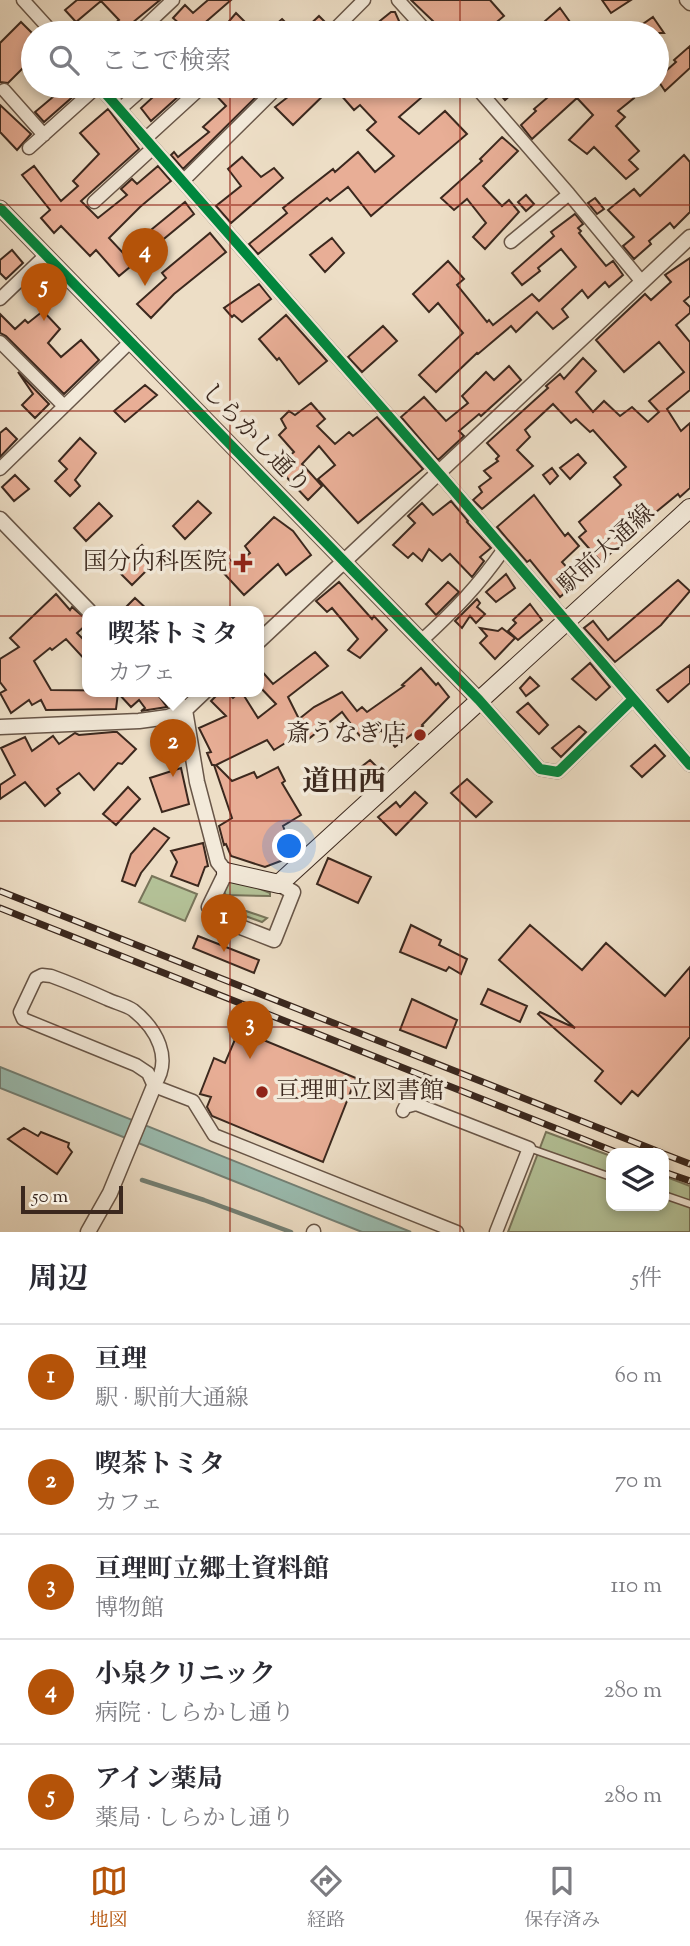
<!DOCTYPE html>
<html lang="ja">
<meta charset="utf-8">
<style>
:root{--surface:#fff;--page:#f7f7f7;--text:#2b2b33;--muted:#7c7c81;--line:#e1e1e2;--accent:#b45309}
body{margin:0;font-family:"Sorts Mill Goudy","Noto Serif JP",serif;background:var(--page);color:var(--text)}
.controls{position:absolute;right:21px;bottom:21px;display:grid;overflow:hidden;border-radius:14px;box-shadow:0 4px 10px #0003}
.controls button{width:63px;height:63px;display:grid;place-items:center;padding:0;border:0;border-bottom:2px solid var(--line);background:var(--surface);color:var(--text);font:35px sans-serif}
.scale{position:absolute;left:21px;bottom:18px;width:102px;box-sizing:border-box;padding-left:7px;border:4px solid #3b281e;border-top:0;font-size:19px;line-height:24px;white-space:nowrap;color:#3b281e;-webkit-text-stroke:5px #f3eada;paint-order:stroke}
.you{position:absolute;left:290px;top:847px;width:24px;height:24px;margin:-18px;border:5px solid #fff;border-radius:50%;background:#1a73e8;box-shadow:0 0 0 10px #1a73e833}
.badge{display:grid;place-items:center;width:46px;height:46px;border-radius:50%;background:var(--accent);color:#fff;font-size:23px;font-weight:700}
.pin{position:absolute;translate:-50% -58px;filter:drop-shadow(0 2px 4px #0008)}
.pin::after{content:'';position:absolute;top:37px;width:24px;height:21px;background:inherit;clip-path:polygon(0 0,100% 0,50% 100%)}
.popup{position:absolute;left:82px;top:606px;width:182px;height:91px;box-sizing:border-box;display:grid;place-content:center;border-radius:14px;background:var(--surface);filter:drop-shadow(0 2px 5px #0005);font-size:23px;white-space:nowrap;color:var(--muted)}
.popup b{font-size:26px;color:var(--text)}
.popup::after{content:'';position:absolute;left:50%;top:100%;margin-left:-14px;border:14px solid transparent;border-top-color:var(--surface)}
.list{margin:0;padding:0;list-style:none}
h2{display:flex;justify-content:space-between;align-items:center;height:91px;margin:0;padding:0 28px;font-size:30px}
h2 small{font-size:23px;font-weight:400;color:var(--muted)}
.list li{display:grid;grid-template-columns:46px 1fr auto;gap:21px;align-items:center;box-sizing:border-box;height:105px;padding:0 28px;border-top:2px solid var(--line)}
.list b{display:block;font-size:26px;white-space:nowrap}
.list p{margin:0;font-size:23px;white-space:nowrap;color:var(--muted)}
.list em{font-size:23px;font-style:normal;color:var(--muted)}
.icon{flex:none;width:38px;height:38px;fill:none;stroke:currentColor;stroke-width:2;stroke-linecap:round;stroke-linejoin:round}
.map{position:relative;flex:none;width:690px;height:1232px;overflow:hidden}
.search{position:absolute;background:var(--surface);box-shadow:0 4px 10px #0003;left:21px;right:21px;top:21px;height:77px;display:flex;align-items:center;gap:18px;box-sizing:border-box;padding:0 24px;border-radius:38px;color:var(--muted);font-size:26px}
.sheet{height:616px;background:var(--surface)}
nav{display:flex;justify-content:space-around;align-items:center;box-sizing:border-box;height:98px;border-top:2px solid var(--line);background:var(--surface);font-size:19px;color:var(--muted)}
nav a{display:grid;justify-items:center;gap:4px}
nav .on{color:var(--accent)}
.map>svg:first-child{display:block}
.green{fill:#b4c298;stroke:#78755b;stroke-width:2}
.water{fill:#9abcb0;stroke:#748176;stroke-width:2}
.lines{fill:none;stroke-linecap:round;stroke-linejoin:round}
.stream{stroke:#748176;stroke-width:4.5}
.building{fill:#e8ae96;stroke:#3b281e;stroke-width:2}
.service-casing{stroke:#685648;stroke-width:9}
.minor-casing{stroke:#685648;stroke-width:15}
.tertiary-casing{stroke:#685648;stroke-width:17}
.secondary-casing{stroke:#3b281e;stroke-width:20}
.service{stroke:#f3eada;stroke-width:6}
.minor{stroke:#f3eada;stroke-width:12}
.tertiary{stroke:#f3eada;stroke-width:14}
.secondary{stroke:#f3eada;stroke-width:18}
.rail-casing{stroke:#3b281e;stroke-width:7}
.rail{stroke:#f3eada;stroke-width:4.5;stroke-dasharray:13;stroke-linecap:butt}
.cycleway-casing{stroke:#f3eada;stroke-width:15}
.cycleway{stroke:#00873e;stroke-width:10}
.grid{fill:none;stroke:#8f2418;stroke-width:2;stroke-opacity:0.55}
.poi-dot{fill:#8f2418;stroke:#f3eada;stroke-width:2.5}
.labels{text-anchor:middle;dominant-baseline:central;stroke-width:7;stroke-linejoin:round;paint-order:stroke}
.street-label{font-size:24px;fill:#3b281e;stroke:#f3eada}
.poi-label{font-size:24px;fill:#3b281e;stroke:#f3eada;text-anchor:end}
.quarter-label{font-size:28px;font-weight:bold;fill:#3b281e;stroke:#f3eada}
</style>
<div class="map">
<svg width="690" height="1232" viewBox="0 0 690 1232">
<rect width="100%" height="100%" fill="#eddec6"/>
<filter id="stains"><feTurbulence type="fractalNoise" baseFrequency=".00286" numOctaves="4"/><feColorMatrix values="0 0 0 0 .2 0 0 0 0 .09 0 0 0 0 .02 0 0 0 .5 -.17"/></filter>
<radialGradient id="worn" r=".72"><stop offset=".6" stop-color="#630" stop-opacity="0"/><stop offset="1" stop-color="#630" stop-opacity=".3"/></radialGradient>
<path class="green" d="M152,876L197,894L185,921L139,902Z
M236,879L270,893V896L226,895L224,892L227,884Z
M246,911L267,918L262,922L234,912Z
M546,1132L611,1156V1206H664V1176L690,1186V1232H508Z"/>
<path class="water" d="M0,1067L411,1232H362L0,1088Z"/>
<g class="lines">
<path class="stream" d="M142,1180L204,1200L291,1232"/>
</g>
<path class="building" d="M77,0H160L120,33H102L119,20L101,1L76,22L65,10Z
M208,0H231L193,33H172L181,25L173,18L185,5L193,13Z
M411,0H490L504,16L493,25L501,33H441L432,24L434,22Z
M602,0H631L611,13Z
M560,8L570,22L555,33L545,21Z
M391,12H395L399,21L384,33H365Z
M236,13L256,33H219Z
M319,16L327,24L322,33H301Z
M653,17L664,33H645L640,26Z
M282,19L296,33H266Z
M21,22L33,34V58L8,83L0,82V43Z
M690,46V68L665,91L657,79L676,62L674,60Z
M66,86H85L44,122L35,112Z
M165,86H190L151,121L141,108Z
M212,86H267L183,169L171,155L174,152L178,157L209,132L203,127L226,106L211,90Z
M302,86H424L429,91L399,117L419,134L445,111L467,134L371,216L348,187L330,201L327,198L258,254L249,244L287,213L283,208L333,169L335,172L358,152L375,172L394,156L367,130L376,122L360,105L354,110L333,86L293,125L275,107Z
M493,86H521L505,100Z
M561,86H624L634,98L618,111L625,117L616,126L639,151L629,160L638,169L626,179L594,147L587,154L569,140L593,115L577,98L532,139L521,125L536,111L534,109Z
M0,105L31,134L17,150L0,132Z
M108,109L139,149L81,201L98,218L127,195L121,189L132,179L137,184L158,166L171,181L140,207L109,238L123,253L185,202L194,214L119,276L96,250L90,256L61,226L54,233L41,218L50,210L22,175L34,166L61,201L78,186L73,181L99,154L80,133Z
M502,137L518,151L483,186L502,206L509,200L519,212L485,249L473,237L486,223L467,199L454,210L441,198L482,161L480,159Z
M684,155L690,162V212L674,228L670,223L649,241L651,244L634,259L623,246L634,237L608,210L634,189L640,196Z
M242,157L261,177L274,168L283,178L231,223L216,206L241,186L228,169Z
M526,195L534,204L526,211L518,202Z
M595,198L604,209L597,214L588,203Z
M575,214L583,224L578,228L581,231L579,233L606,266L613,261L623,275L609,287L605,282L588,298L582,290L562,309L568,317L553,329L537,312L516,332L511,326L478,354L477,353L436,392L419,375L463,333L438,303L429,312L413,294L448,261L464,279L457,285L487,322L489,320L493,325L532,294L539,301L576,267L561,249L538,268L540,271L522,285L512,273L554,236L551,232Z
M210,233L226,252L174,294L151,318L137,304L166,278L162,273Z
M332,238L344,253L325,272L310,255Z
M12,250L23,263L6,279L0,273V260Z
M690,258V296L684,301L690,307V313L676,325L690,342V390L667,409L681,431L690,423V488L680,497L678,494L650,517L601,562L579,537L586,531L579,522L621,485L614,477L626,467L593,430L590,432L576,419L571,423L553,404L525,430L530,437L517,450L533,466L482,509L473,500L482,492L479,487L491,478L484,471L498,461L496,459L499,456L487,443L548,388L546,386L560,374L564,379L583,358L596,371L576,392L593,412L604,401L620,416L632,407L648,422L659,412L649,401L684,372L659,342L624,372L596,340L645,294L651,300L671,282L665,275Z
M259,284L271,299L242,322L234,315L232,317L224,308Z
M43,311L60,329L48,343L61,357L81,340L99,360L64,394L6,336L0,333V314L15,329L25,320L28,323Z
M286,315L327,361L299,384L279,358L277,360L259,339Z
M383,326L397,341L362,372L348,357Z
M509,366L521,380L481,416L479,414L459,431L464,436L438,460L401,417L424,397L446,421L468,403L462,396L486,372L494,380Z
M18,372L49,404L35,418L22,405L33,394Z
M145,385L157,395L125,422L114,411Z
M311,403L325,419L317,426L335,444L349,432L353,436L377,417L423,469L358,523L318,479L335,465L319,446L302,464L322,486L308,500L277,467L294,452L279,435L286,428L281,419L289,411L295,415Z
M6,428L17,439L0,457V433Z
M80,438L96,453L75,480L80,486L70,496L55,481L67,469L59,461Z
M578,454L586,463L570,479L560,468Z
M552,468L558,476L550,484L543,475Z
M15,475L29,489L14,501L2,487Z
M534,495L565,536L568,533L579,546L562,562L579,581L560,597L530,560L527,562L497,527Z
M198,501L211,513L185,539L173,526Z
M451,501L468,521L467,522L491,548L480,557L484,561L472,577L450,554L442,561L429,549L422,561L413,553L408,558L393,545L415,523L408,516L422,503L433,515Z
M99,503L112,516L86,541L74,528Z
M274,517L293,531L311,555L286,575L278,564L244,595L219,568L229,559L236,564L250,553L245,546Z
M142,545L157,560L132,585L116,569Z
M506,574L515,588L496,602L486,592Z
M678,580L690,591L661,625L615,662L584,628L593,621L608,640Z
M339,582L372,619L374,616L387,630L360,658L348,650L358,639L332,608L327,612L316,601Z
M448,582L459,592L436,615L426,604Z
M56,594L70,610L72,607L87,620V624L77,633L87,643V662L66,639L52,650L50,648L34,661L51,690L155,691L167,707L141,711L145,708L139,700L131,707L118,693L116,709L46,710L41,700L32,705L29,700L11,713L0,693L6,690L0,682V659L19,647L10,638Z
M135,598L149,611H122Z
M477,599L480,603L477,607L485,614L476,623L470,616L462,628L455,621Z
M530,604L542,620L518,640L508,631L516,623L513,620Z
M480,628L498,631L502,628L515,638L495,659L480,643L487,636Z
M315,652L328,666L288,697L299,719L314,707L342,692L357,711L362,707L367,712L404,686L402,685L421,668L436,685L438,683L449,697L422,725L423,726L395,747L381,730L365,743L342,712L306,741L300,734L274,750L267,740L216,765L232,781L254,772L257,778L278,767L285,781L282,783L301,815L283,826L293,852L286,855V859L265,867L231,856L226,844L224,845L219,826L232,818L214,765H212L207,753L211,752L199,728L226,716L211,701L221,691H226L233,698L241,691L258,718L276,704L259,686V668L273,684Z
M590,663L610,687L596,700L572,679Z
M690,665V683L668,702L657,690Z
M530,677L539,686L526,696L520,688Z
M528,703L548,725L539,734L517,712Z
M579,726L586,732L561,757L552,748Z
M113,732H117L136,749L122,764L118,763L94,790L79,773L57,789L60,793L45,806L25,782L0,799V785L15,775L1,748L25,737L32,751L53,736L59,744L75,733L79,735Z
M655,745L665,756L642,777L631,766Z
M370,760L377,767L359,784L351,775Z
M181,768L189,804L162,812L150,778Z
M467,779L492,802L476,817L451,793Z
M128,787L140,799L116,825L103,814Z
M415,792L427,803L396,835L378,817L396,802L400,807Z
M154,828L169,838L141,873L135,886L122,881L131,854Z
M203,843L208,866L205,867L198,886L171,876L177,862L171,851Z
M328,858L371,877L358,903L317,884Z
M411,925L441,940L439,945L467,959L461,974L449,967L446,971L400,952Z
M530,925L582,970L606,943L665,996L690,967V1037L638,1096L632,1091L621,1104L595,1081L603,1071L538,1014L540,1012L575,1028L499,960Z
M198,936L259,960L254,973L193,948Z
M488,989L527,1006L520,1022L481,1004Z
M412,999L457,1020L446,1048L400,1030Z
M239,1030L356,1078L323,1162L212,1116L207,1107L211,1097L200,1094L214,1058L225,1063Z
M24,1128L38,1136L41,1132L69,1143L68,1147L72,1152L57,1174L8,1139Z"/>
<g class="lines">
<defs>
<path id="service" d="M529,1148L611,1177
M664,1195L690,1204"/>
<path id="minor" d="M23,0L53,33
M398,0L428,33
M686,0L690,4
M138,33L173,0
M331,33L364,0
M99,86L443,478L690,765
M475,86L569,194L642,282
M4,90L44,135
M120,109L146,86
M145,139L203,86
M29,148L98,86
M183,181L279,86
M94,202L153,148
M511,242L569,194
M0,299L46,255
M0,342L64,406
M0,469L131,341
M421,641C455,610 478,586 504,549
M479,700L540,769L558,772L633,699
M154,1086C173,1059 157,1029 133,1010C126,1005 115,1003 107,999C89,991 70,983 51,976L42,975L36,978L20,1012L23,1019L136,1065L148,1073L154,1086L193,1101L214,1135L457,1232
M403,1111L405,1107L416,1104L529,1148L496,1232
M313,1232L314,1231"/>
<path id="tertiary" d="M0,208L479,700
M0,519L89,611
M259,641L690,237
M167,691L185,710L197,782L218,862L226,872L209,907L220,919L274,940L293,892L279,884
M0,727L139,721L168,717L185,710L205,691
M88,1232L110,1193L154,1086"/>
<path id="secondary" d="M226,872L279,884L690,508"/>
</defs>
<use href="#service" class="service-casing"/>
<use href="#minor" class="minor-casing"/>
<use href="#tertiary" class="tertiary-casing"/>
<use href="#secondary" class="secondary-casing"/>
<use href="#service" class="service"/>
<use href="#minor" class="minor"/>
<use href="#tertiary" class="tertiary"/>
<use href="#secondary" class="secondary"/>
<defs>
<path id="rail" d="M0,891L662,1153
M0,908L618,1153
M664,1154L690,1164
M664,1172L690,1181"/>
</defs>
<use href="#rail" class="rail-casing"/>
<use href="#rail" class="rail"/>
<defs>
<path id="cycleway" d="M99,86L443,478L690,765
M0,208L479,700L540,769L558,772L633,699"/>
</defs>
<use href="#cycleway" class="cycleway-casing"/>
<use href="#cycleway" class="cycleway"/>
</g>
<path class="grid" d="M230,0V33M460,0V33M230,86V1232M460,86V1232M0,205H690M0,411H690M0,616H690M0,821H690M0,1027H690"/>
<g class="poi-dot">
<path d="M239.5 552.5h7v7h7v7h-7v7h-7v-7h-7v-7h7z"/>
<circle cx="420" cy="735" r="7"/>
<circle cx="262" cy="1092" r="7"/>
</g>
<g class="labels">
<g class="street-label">
<text transform="translate(255 439) rotate(46)">しらかし通り</text>
<text transform="translate(607 550) rotate(-42)">駅前大通線</text>
</g>
<g class="poi-label">
<text x="227" y="563">国分内科医院</text>
<text x="406" y="735">斎うなぎ店</text>
<text x="276" y="1092" text-anchor="start">亘理町立図書館</text>
</g>
<g class="quarter-label">
<text x="344" y="783">道田西</text>
</g>
</g>
<rect width="100%" height="100%" filter="url(#stains)"/>
<rect width="100%" height="100%" fill="url(#worn)"/>
</svg>
<div class="controls">
<button><svg class="icon" aria-label="layers" viewBox="0 0 24 24"><path d="M12 4l9 5-9 5-9-5zM3 14l9 5 9-5"/></svg></button>
</div>
<div class="scale">50 m</div>
<div class="you"></div>
<div class="pin badge" style="left:224px;top:952px">1</div>
<div class="pin badge" style="left:173px;top:777px">2</div>
<div class="popup"><b>喫茶トミタ</b>カフェ</div>
<div class="pin badge" style="left:250px;top:1059px">3</div>
<div class="pin badge" style="left:145px;top:286px">4</div>
<div class="pin badge" style="left:44px;top:321px">5</div>
<div class="search"><svg class="icon" aria-label="search" viewBox="0 0 24 24"><circle cx="10" cy="10" r="6"/><path d="M15 15l6 6"/></svg>ここで検索</div>
</div>
<section class="sheet">
<h2>周辺<small>5件</small></h2>
<ul class="list">
<li><span class="badge">1</span><div><b>亘理</b><p>駅 · 駅前大通線</p></div><em>60 m</em></li>
<li><span class="badge">2</span><div><b>喫茶トミタ</b><p>カフェ</p></div><em>70 m</em></li>
<li><span class="badge">3</span><div><b>亘理町立郷土資料館</b><p>博物館</p></div><em>110 m</em></li>
<li><span class="badge">4</span><div><b>小泉クリニック</b><p>病院 · しらかし通り</p></div><em>280 m</em></li>
<li><span class="badge">5</span><div><b>アイン薬局</b><p>薬局 · しらかし通り</p></div><em>280 m</em></li>
</ul>
</section>
<nav>
<a class="on"><svg class="icon" aria-label="map" viewBox="0 0 24 24"><path d="M3 6l6-2 6 2 6-2v14l-6 2-6-2-6 2zM9 4v14M15 6v14"/></svg>地図</a>
<a><svg class="icon" aria-label="directions" viewBox="0 0 24 24"><path d="M12 3l9 9-9 9-9-9zM9 14v-3h6M13 9l2 2-2 2"/></svg>経路</a>
<a><svg class="icon" aria-label="saved" viewBox="0 0 24 24"><path d="M7 4h10v16l-5-4-5 4z"/></svg>保存済み</a>
</nav>
